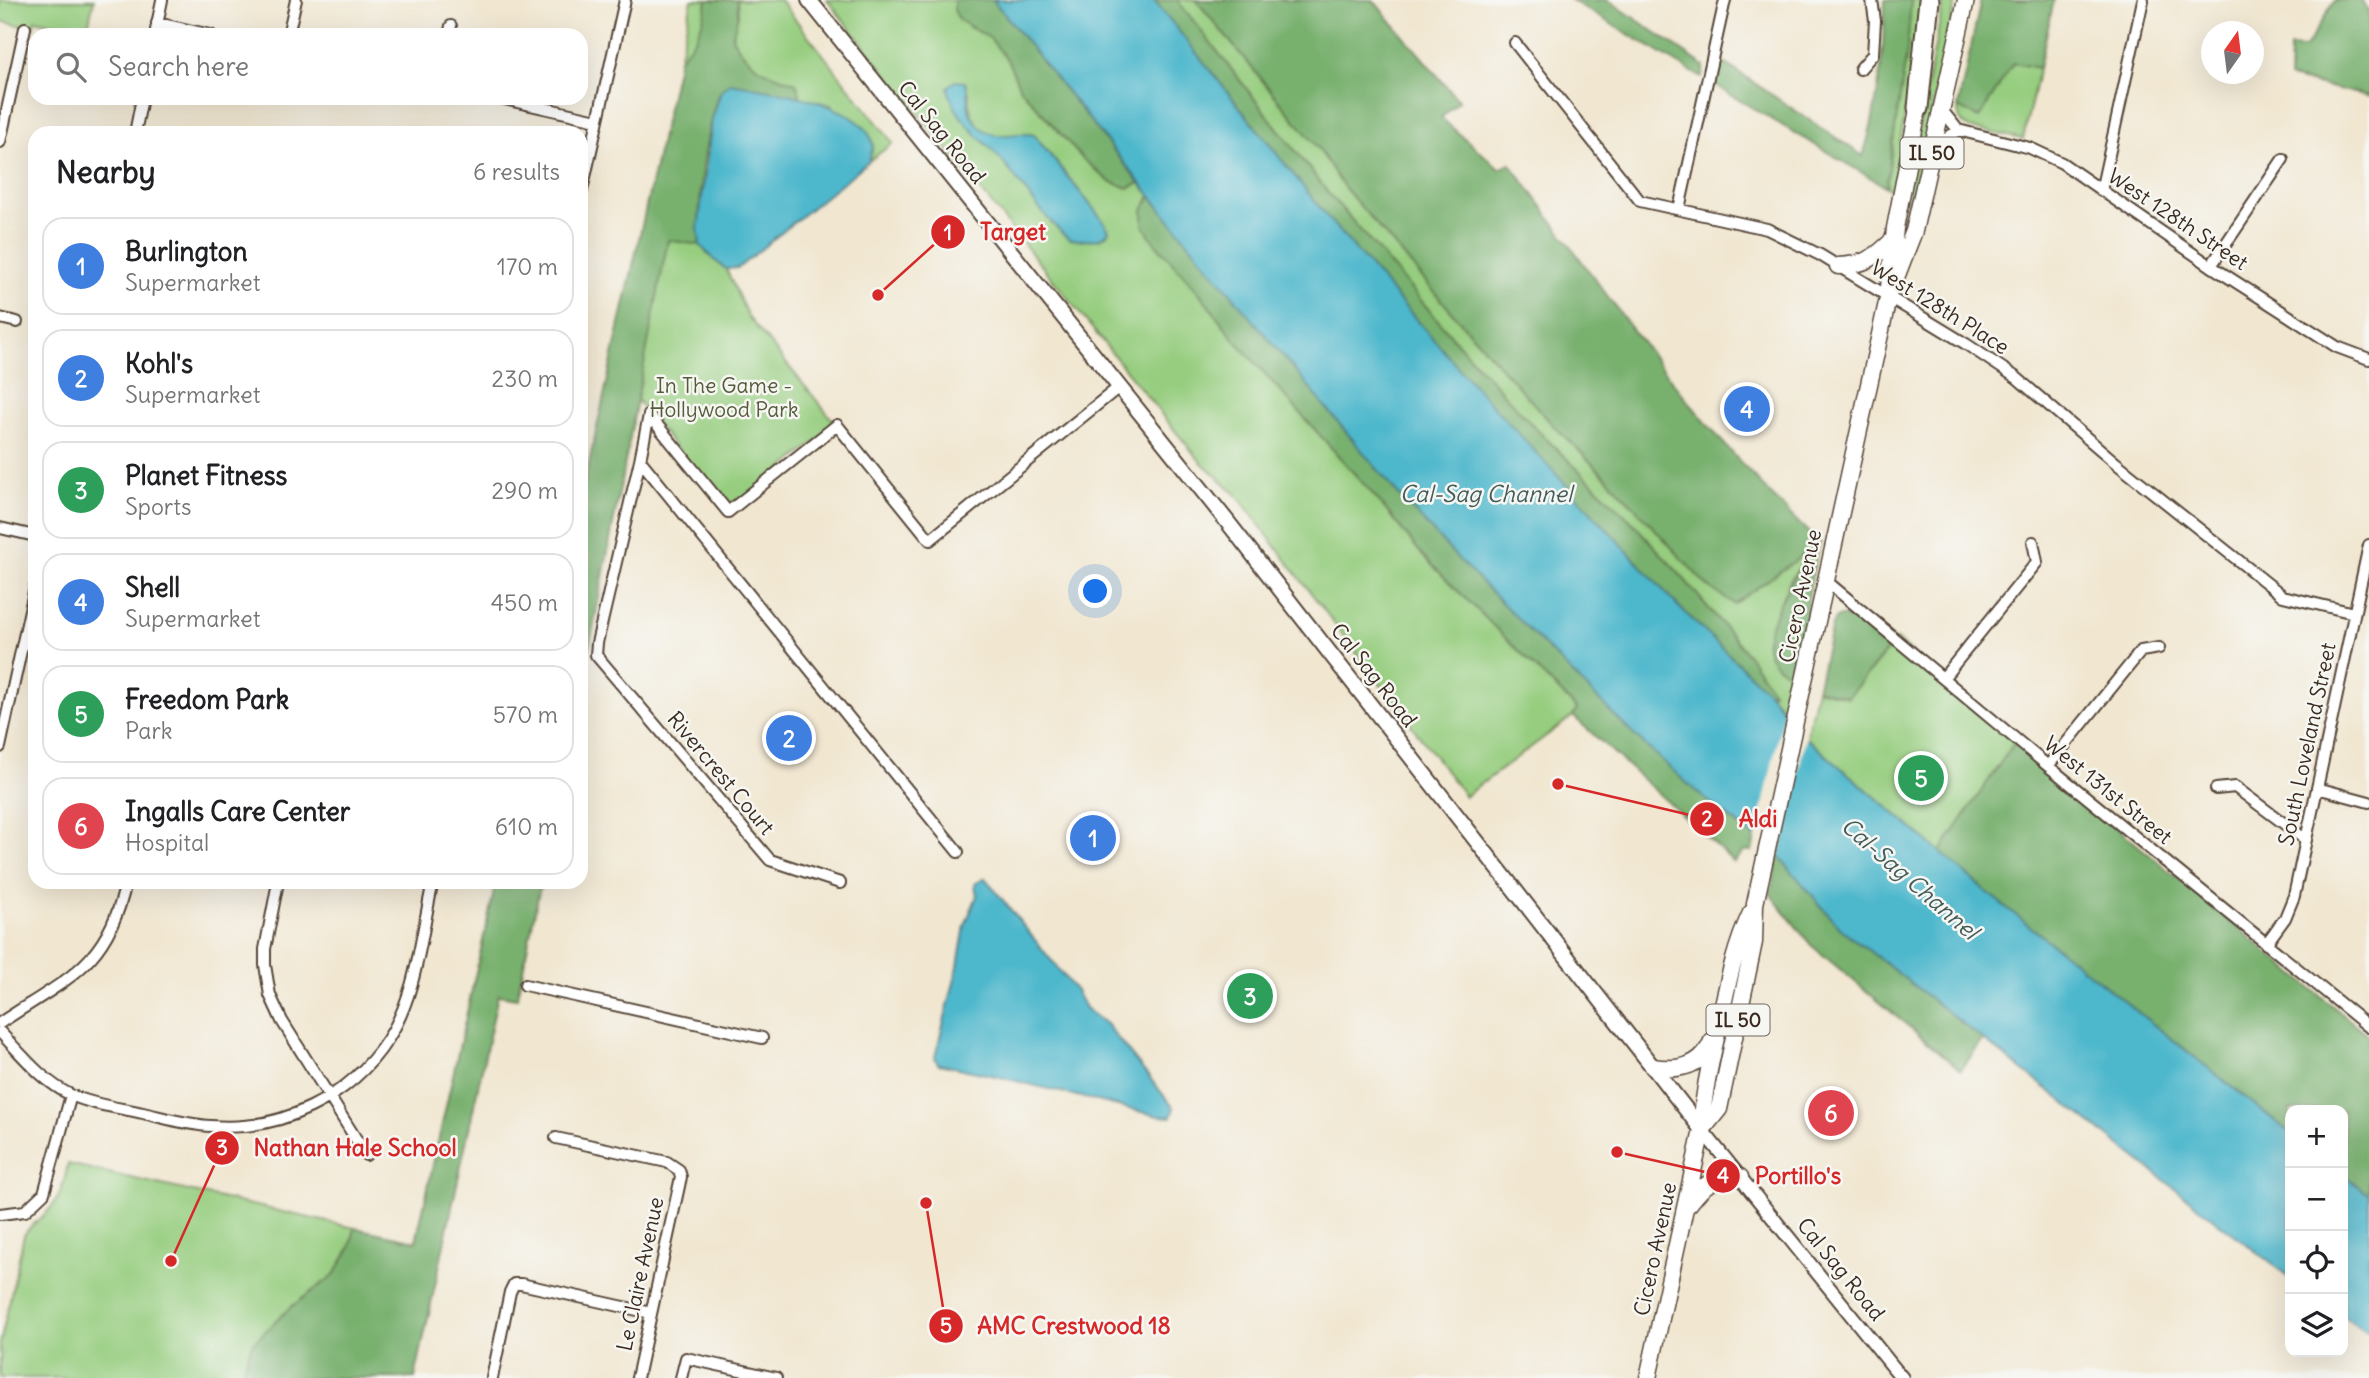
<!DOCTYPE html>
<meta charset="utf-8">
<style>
:root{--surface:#fff;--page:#f2f2f2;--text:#202124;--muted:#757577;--line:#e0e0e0;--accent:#d93025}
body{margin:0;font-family:Delius,sans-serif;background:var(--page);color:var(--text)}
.controls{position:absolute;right:21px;bottom:21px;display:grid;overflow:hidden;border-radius:14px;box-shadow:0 7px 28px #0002}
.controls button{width:63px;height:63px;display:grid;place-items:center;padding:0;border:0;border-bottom:2px solid var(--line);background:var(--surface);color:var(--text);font:35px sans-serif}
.compass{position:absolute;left:2201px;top:21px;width:63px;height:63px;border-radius:50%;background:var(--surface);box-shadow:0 7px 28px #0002;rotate:14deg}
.you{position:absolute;left:1096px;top:592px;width:24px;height:24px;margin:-18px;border:5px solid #fff;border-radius:50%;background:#1a73e8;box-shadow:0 0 0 10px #1a73e833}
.badge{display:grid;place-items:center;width:46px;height:46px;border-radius:50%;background:var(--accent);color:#fff;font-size:23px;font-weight:700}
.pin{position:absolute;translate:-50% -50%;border:4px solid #fff;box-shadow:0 2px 7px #0006}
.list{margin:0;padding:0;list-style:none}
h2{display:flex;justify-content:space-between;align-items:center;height:91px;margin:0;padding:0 28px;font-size:30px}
h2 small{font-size:23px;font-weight:400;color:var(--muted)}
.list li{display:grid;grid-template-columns:46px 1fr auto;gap:21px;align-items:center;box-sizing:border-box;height:98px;margin:0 14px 14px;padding:0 14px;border:2px solid var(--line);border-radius:21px}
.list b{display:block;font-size:26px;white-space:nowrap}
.list p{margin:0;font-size:23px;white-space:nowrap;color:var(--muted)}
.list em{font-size:23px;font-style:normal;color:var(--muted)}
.icon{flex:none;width:38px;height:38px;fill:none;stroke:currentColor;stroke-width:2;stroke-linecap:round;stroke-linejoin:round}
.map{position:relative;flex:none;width:2369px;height:1378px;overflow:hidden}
.search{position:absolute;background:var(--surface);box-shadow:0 7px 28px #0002;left:28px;top:28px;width:560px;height:77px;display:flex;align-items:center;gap:18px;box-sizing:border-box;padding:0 24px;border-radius:21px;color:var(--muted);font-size:26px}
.panel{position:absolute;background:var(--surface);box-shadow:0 7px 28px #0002;left:28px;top:126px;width:560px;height:763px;border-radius:21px}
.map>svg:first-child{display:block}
.green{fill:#96cd7f;stroke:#687c4e;stroke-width:2;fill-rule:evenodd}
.forest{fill:#78b06e;stroke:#5a6d46;stroke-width:2}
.water{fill:#4eb7cc;stroke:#447075;stroke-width:2}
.pier{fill:#f1e7d1}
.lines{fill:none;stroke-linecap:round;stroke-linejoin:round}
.minor-casing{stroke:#564639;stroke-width:14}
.tertiary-casing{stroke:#564639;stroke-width:16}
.secondary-casing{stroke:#564639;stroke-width:18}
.primary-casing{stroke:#564639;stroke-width:19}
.motorway-casing{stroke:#564639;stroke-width:23}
.minor{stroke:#fff;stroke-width:10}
.tertiary{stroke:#fff;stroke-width:12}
.secondary{stroke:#fff;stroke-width:14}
.primary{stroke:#fff;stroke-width:16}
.motorway{stroke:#fff;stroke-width:19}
.labels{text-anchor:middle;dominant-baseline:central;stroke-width:5;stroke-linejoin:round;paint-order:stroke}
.shield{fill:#f6f6f2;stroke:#73675e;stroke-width:2}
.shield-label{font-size:19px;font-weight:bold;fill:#3b2a1e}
.street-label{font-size:21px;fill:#3b2a1e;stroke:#f6f6f2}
.park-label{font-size:21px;fill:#565b3b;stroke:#f6f6f2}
.water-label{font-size:23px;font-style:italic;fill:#425b5b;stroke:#f6f6f2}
.leader{fill:none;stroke:#d62828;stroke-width:2.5}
.callout-dot{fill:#d62828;stroke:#f6f6f2;stroke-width:2.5}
.mark-label{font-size:21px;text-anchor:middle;font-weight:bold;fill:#fff}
.callout-label{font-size:23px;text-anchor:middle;font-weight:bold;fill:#d62828;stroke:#f6f6f2;stroke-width:5;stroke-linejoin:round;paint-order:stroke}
</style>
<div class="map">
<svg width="2369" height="1378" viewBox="0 0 2369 1378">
<rect width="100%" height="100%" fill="#f6f6f2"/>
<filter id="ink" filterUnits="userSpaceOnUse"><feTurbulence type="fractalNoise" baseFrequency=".0143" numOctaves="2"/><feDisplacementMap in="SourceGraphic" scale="14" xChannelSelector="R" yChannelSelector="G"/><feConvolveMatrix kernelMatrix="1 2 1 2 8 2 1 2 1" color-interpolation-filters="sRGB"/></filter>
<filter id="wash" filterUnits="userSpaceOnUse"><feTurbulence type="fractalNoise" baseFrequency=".00686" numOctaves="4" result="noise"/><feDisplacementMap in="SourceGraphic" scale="28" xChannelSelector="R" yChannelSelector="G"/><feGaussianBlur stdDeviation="1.57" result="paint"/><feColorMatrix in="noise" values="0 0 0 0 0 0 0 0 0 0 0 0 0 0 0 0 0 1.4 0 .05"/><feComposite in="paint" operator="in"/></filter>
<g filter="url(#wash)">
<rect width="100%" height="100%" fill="#f1e7d1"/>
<path class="green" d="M0,0H94L87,31L35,20L33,28L0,21Z
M692,0H707C705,23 695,43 679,59Z
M737,0H780L893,143L869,161L873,145L831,105L801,98L796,83C764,72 750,68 732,38L738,15Z
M827,0H954V10L969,27L990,38L1008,61L1020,88L1082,158L1109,181L1128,188L1140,183L1151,196L1143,210L1197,290L1235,340L1378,500L1424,557L1578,709L1573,716L1465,796L1236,494L1201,462L1162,415ZM948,88L969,92C967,112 977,135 1001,136C1012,137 1022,132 1034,135L1105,223L1107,235L1099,239L1084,240L1052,224Z
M1177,0H1196L1319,149L1343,186L1463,325L1552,424L1734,604L1820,543L1814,566L1802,564L1791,578L1782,598L1766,642L1778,667L1794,676L1784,710L1769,693L1773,692L1748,655L1684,579L1630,520L1535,428L1467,354L1330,195Z
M1911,0H1923V8L1892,191L1886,187L1907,51Z
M1944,0H1955V5L1907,221H1904L1913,158Z
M2013,63L2039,68L2023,139L1969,128C1960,122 1958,117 1958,107L1979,118Z
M668,239L700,245L713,259L726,269L748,317L837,425L728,512L636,399Z
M1896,639L2017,739L1940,852L1806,738L1817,689L1848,697Z
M68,1164L355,1228L350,1248L334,1275L291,1307L252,1344L240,1378H0V1344L24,1235C30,1226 36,1222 44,1215C60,1201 64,1184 68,1164Z"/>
<path class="forest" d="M707,0H737L738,15L732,38C750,68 764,72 796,83L801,98L730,83C727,86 724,87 722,90C706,111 696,218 700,245L668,240L581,690V499L679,59C695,43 705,23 707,0Z
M954,0H993L1140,183L1128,188L1109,181L1082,158L1020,88L1008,61L990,38L959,20L954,10Z
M1154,0H1177L1330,195L1467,354L1535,428L1630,520L1684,579L1748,655L1773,692L1769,693L1677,605L1469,380L1333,224Z
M1196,0H1373L1459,101L1441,118L1500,169L1510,163C1607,294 1699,432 1820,543L1734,604L1706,585L1616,487L1552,424L1463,325L1343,186L1319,149Z
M1571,0H1608L1704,66L1702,78Z
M1885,0H1911L1907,51L1886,187L1714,85L1720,60L1863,156C1879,105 1884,53 1885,0Z
M1981,0H2054L2039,68L2013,63L1979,118L1958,107Z
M2335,0H2360L2369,10V96L2289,78L2290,47L2305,48Z
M1151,196L1398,494L1464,565L1634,735L1699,794L1755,838L1752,851H1745L1734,862L1573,716L1577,709L1424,557L1378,500L1235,340L1197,290L1154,242L1143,225V210Z
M1803,564L1814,566L1794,676C1781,670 1767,660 1767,644C1767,625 1791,579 1803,564Z
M1840,616L1855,618L1890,647L1848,697L1817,689L1832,625L1835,619Z
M2014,743L2369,1036V1195L2343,1174V1110H2290V1133L1988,893L1940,852Z
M1779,856L1840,928L1983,1039L1961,1070L1811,945L1770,894Z
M496,882H541L517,998L498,995L415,1378H240L252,1344L291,1307L334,1275L350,1248L355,1228L416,1241Z"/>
<path class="water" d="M993,0H1154L1333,224L1469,380L1677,605L1769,693L1806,738L1988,893L2290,1133V1278L1840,928L1779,856L1699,794L1634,735L1464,565L1398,494L1188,242Z
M955,81L965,82C971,91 966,99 969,109C970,116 975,122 980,127C998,143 1015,130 1034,135L1105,223L1109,231C1101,243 1082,240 1069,239C1042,216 1024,188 1002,161C983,139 952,117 948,87Z
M730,83C764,89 867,102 873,145C873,149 870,156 869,161L738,268L726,269L713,259L700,245L698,228L712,119L721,91Z
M985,878L1076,991L1085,1008L1106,1024L1174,1108L1171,1117L1158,1116L1000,1077L938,1064L935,1057L958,966L965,925L977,896L975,884Z
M2343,1174L2369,1195V1333L2343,1316Z"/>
<path class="pier" d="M1785,706L1807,733L1779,856L1772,855L1755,842Z"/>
</g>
<g filter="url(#ink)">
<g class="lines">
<defs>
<path id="minor" d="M157,23L211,35
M155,35L162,0
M288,35L296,0
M449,35L451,26
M1515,43L1640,201L1767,229L1820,255L1966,344L2017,378L2116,463L2283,596L2354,613
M1860,69L1873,54L1875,21L1872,0
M500,98L597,120
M1942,110L1958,130L2030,148L2062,163L2211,266L2337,347L2369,359
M135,133L142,98
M0,142L25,28
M1934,148L1958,130
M2101,191L2143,0
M581,195L625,0
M1679,209L1725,0
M2211,266L2283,159
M0,318L17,322
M640,460L597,643L596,655L770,860L840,883
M0,528L35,536
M1825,580L2048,766L2369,1027
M1944,677L2037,562L2033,542
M0,747L35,587
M2048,766L2141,651L2159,648
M2317,788L2369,802
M2216,789L2235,787L2306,840
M958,852L640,460L649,415L728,512L837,425L930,540L1119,387
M278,882L265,949V965L270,995L282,1021L366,1155
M2266,944L2285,918L2294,896L2369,545
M525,985L762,1038
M0,1023C66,979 108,966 126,882
M0,1032C21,1054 43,1082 71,1095C93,1105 120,1108 143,1113C165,1118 188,1125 211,1126C280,1132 350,1098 388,1039C417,994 421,934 433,882
M556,1138L667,1162L679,1170L681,1177L637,1378
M0,1214L25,1211L44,1193L71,1095
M492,1378L510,1292L514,1284H521L651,1313
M681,1378L686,1358L776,1378"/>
<path id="tertiary" d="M1702,1130L1902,1378"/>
<path id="secondary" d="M809,0L1226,520L1702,1130"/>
<path id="primary" d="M1838,266C1865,265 1875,258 1894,239
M1895,280L1914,231L1966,0
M1653,1067C1678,1071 1702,1067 1712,1041
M1702,1130L1719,1109L1754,942L1755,904L1888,298L1895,228L1920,99
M1689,1204C1707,1180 1710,1180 1740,1177
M1648,1378L1702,1130C1702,1096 1710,1066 1717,1033C1726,992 1733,951 1751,913"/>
<path id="motorway" d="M1918,108L1929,0"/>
</defs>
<use href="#minor" class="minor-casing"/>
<use href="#tertiary" class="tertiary-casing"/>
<use href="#secondary" class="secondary-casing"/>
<use href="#primary" class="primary-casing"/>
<use href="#motorway" class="motorway-casing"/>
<use href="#minor" class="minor"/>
<use href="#tertiary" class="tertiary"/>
<use href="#secondary" class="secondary"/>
<use href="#primary" class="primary"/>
<use href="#motorway" class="motorway"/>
</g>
</g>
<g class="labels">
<g class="shield">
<rect x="1900.5" y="137.5" width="63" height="31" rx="5"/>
<rect x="1706.5" y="1004.5" width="63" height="31" rx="5"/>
</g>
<g class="shield-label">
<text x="1932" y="153">IL 50</text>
<text x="1738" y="1020">IL 50</text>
</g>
<g class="street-label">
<text transform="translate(942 132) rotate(51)">Cal Sag Road</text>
<text transform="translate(2178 219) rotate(34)">West 128th Street</text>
<text transform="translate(1940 307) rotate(32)">West 128th Place</text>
<text transform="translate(1800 596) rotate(-78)">Cicero Avenue</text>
<text transform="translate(1374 675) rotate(52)">Cal Sag Road</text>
<text transform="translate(2307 744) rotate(-78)">South Loveland Street</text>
<text transform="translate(721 773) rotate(50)">Rivercrest Court</text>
<text transform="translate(2108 790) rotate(39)">West 131st Street</text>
<text transform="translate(1655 1249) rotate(-78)">Cicero Avenue</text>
<text transform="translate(1841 1269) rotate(51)">Cal Sag Road</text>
<text transform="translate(640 1274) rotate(-78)">Le Claire Avenue</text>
</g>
<g class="park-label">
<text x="724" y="385">In The Game -<tspan x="724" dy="24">Hollywood Park</tspan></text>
</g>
<g class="water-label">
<text x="1486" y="493">Cal-Sag Channel</text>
<text transform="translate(1910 878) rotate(41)">Cal-Sag Channel</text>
</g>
</g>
<path class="leader" d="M878 295L948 232M1558 784L1707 819M171 1261L222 1148M1617 1152L1723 1176M926 1203L946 1326"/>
<g class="callout-dot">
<circle cx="878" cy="295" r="7"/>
<circle cx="1558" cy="784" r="7"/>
<circle cx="171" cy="1261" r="7"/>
<circle cx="1617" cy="1152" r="7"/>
<circle cx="926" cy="1203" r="7"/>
<circle cx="948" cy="232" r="18"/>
<circle cx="1707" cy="819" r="18"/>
<circle cx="222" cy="1148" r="18"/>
<circle cx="1723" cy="1176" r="18"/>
<circle cx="946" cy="1326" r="18"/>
</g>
<g class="mark-label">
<text x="948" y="240">1</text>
<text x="1707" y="826">2</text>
<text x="222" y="1155">3</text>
<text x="1723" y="1183">4</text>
<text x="946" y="1333">5</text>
</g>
<g class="callout-label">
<text x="1013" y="240">Target</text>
<text x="1758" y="827">Aldi</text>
<text x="355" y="1156">Nathan Hale School</text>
<text x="1798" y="1184">Portillo's</text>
<text x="1074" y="1334">AMC Crestwood 18</text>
</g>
</svg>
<div class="controls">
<button>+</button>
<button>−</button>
<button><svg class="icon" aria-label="locate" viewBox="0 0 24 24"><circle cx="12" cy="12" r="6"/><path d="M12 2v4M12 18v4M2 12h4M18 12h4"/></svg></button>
<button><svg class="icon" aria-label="layers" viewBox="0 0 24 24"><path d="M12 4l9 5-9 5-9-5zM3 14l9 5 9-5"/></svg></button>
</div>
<svg class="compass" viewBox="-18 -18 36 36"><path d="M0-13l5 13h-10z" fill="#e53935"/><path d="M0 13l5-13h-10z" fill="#757577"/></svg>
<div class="you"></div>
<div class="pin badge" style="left:1093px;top:838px;background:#3f7fe0">1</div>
<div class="pin badge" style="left:789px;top:738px;background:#3f7fe0">2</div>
<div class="pin badge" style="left:1250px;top:996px;background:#2e9e5b">3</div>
<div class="pin badge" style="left:1747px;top:409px;background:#3f7fe0">4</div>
<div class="pin badge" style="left:1921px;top:778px;background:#2e9e5b">5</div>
<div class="pin badge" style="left:1831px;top:1113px;background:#e0444e">6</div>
<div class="search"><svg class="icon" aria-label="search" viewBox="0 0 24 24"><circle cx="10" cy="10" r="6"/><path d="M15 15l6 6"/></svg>Search here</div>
<section class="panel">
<h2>Nearby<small>6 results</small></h2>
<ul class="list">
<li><span class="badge" style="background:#3f7fe0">1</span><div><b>Burlington</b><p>Supermarket</p></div><em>170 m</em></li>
<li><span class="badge" style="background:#3f7fe0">2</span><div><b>Kohl's</b><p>Supermarket</p></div><em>230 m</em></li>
<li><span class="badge" style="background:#2e9e5b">3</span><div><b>Planet Fitness</b><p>Sports</p></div><em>290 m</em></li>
<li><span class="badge" style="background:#3f7fe0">4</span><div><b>Shell</b><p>Supermarket</p></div><em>450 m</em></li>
<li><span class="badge" style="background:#2e9e5b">5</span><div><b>Freedom Park</b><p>Park</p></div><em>570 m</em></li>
<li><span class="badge" style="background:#e0444e">6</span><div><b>Ingalls Care Center</b><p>Hospital</p></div><em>610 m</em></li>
</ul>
</section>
</div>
